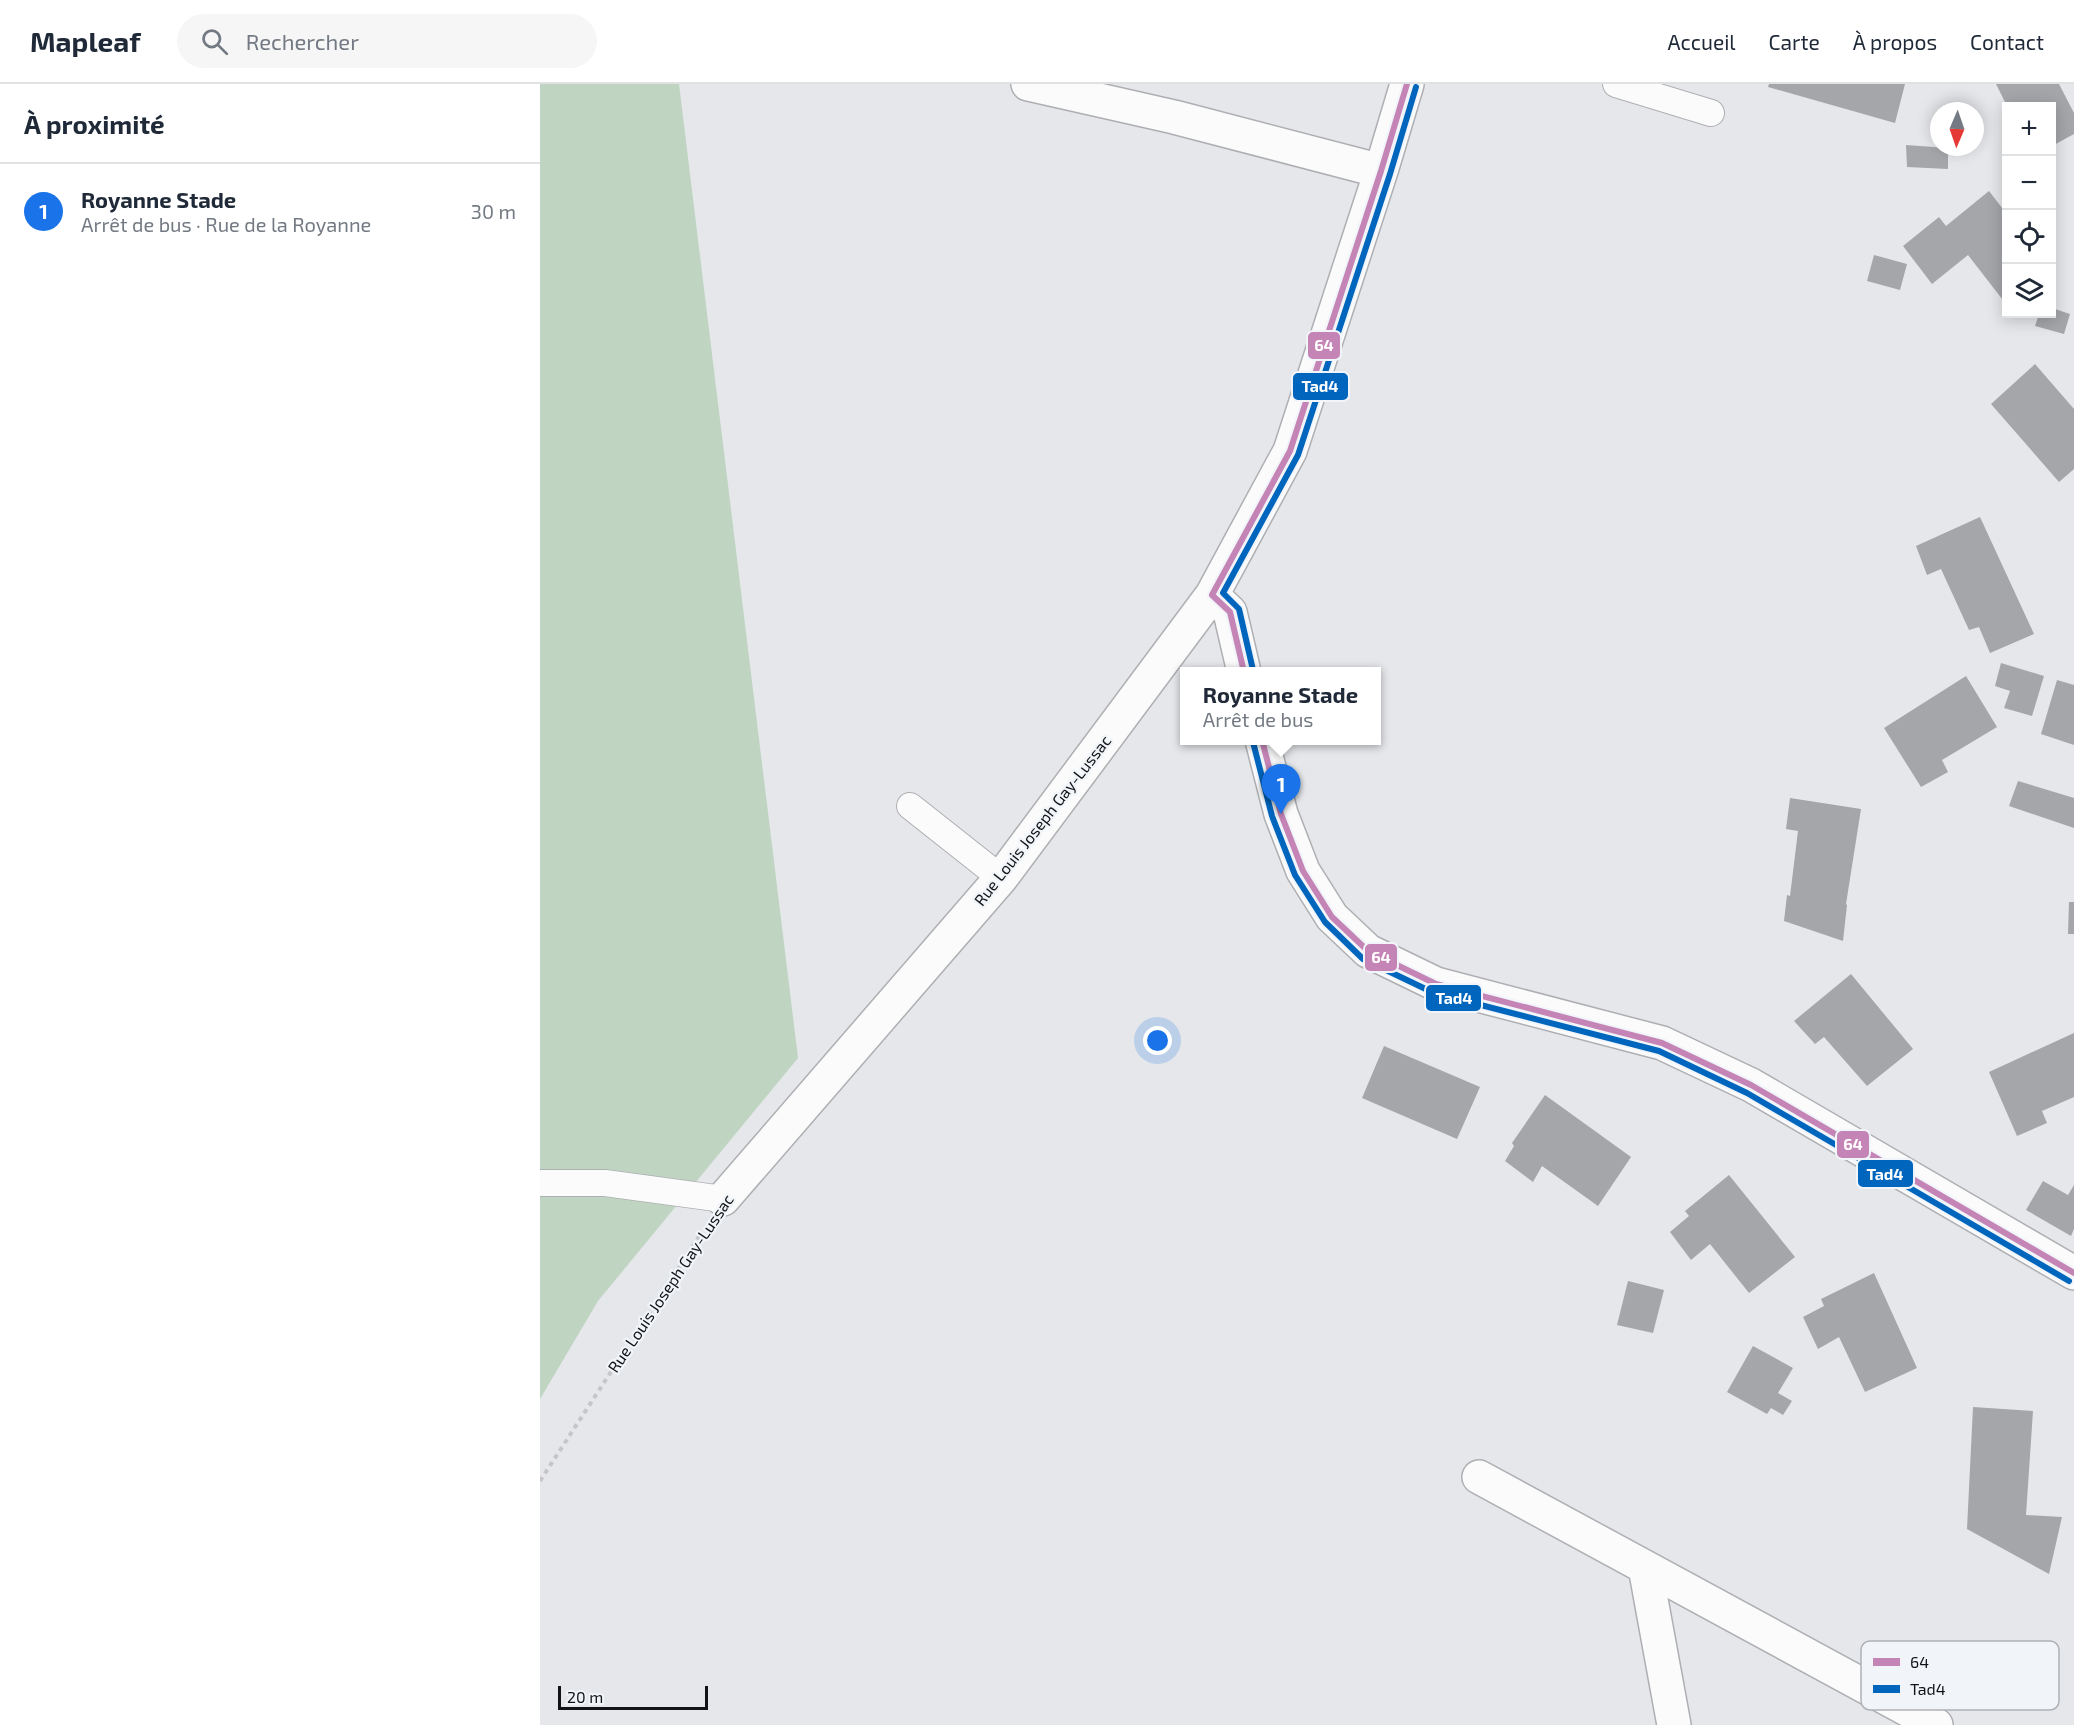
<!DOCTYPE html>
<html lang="fr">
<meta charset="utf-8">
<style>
:root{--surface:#fff;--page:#f6f6f7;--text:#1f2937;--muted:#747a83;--line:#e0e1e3;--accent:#1a73e8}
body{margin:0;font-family:"Exo 2",sans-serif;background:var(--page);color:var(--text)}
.controls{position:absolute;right:18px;top:18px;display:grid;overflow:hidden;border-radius:0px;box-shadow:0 3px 15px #0003}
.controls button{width:54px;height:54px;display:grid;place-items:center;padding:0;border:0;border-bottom:2px solid var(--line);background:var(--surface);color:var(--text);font:30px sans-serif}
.compass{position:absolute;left:1390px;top:18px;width:54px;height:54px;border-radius:50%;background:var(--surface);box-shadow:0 3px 15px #0003;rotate:182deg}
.scale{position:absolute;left:18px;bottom:15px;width:150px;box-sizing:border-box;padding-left:6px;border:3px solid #121315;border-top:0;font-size:16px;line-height:21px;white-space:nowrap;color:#121315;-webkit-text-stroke:4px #f1f5f9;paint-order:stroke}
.you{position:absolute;left:618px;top:957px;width:21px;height:21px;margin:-15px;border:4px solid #fff;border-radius:50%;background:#1a73e8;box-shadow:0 0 0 9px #1a73e833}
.badge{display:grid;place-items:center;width:39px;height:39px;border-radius:50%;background:var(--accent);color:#fff;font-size:20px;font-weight:700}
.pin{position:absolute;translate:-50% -50px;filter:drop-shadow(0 2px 3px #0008)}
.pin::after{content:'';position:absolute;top:32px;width:21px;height:18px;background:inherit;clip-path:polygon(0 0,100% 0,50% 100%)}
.popup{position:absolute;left:640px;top:583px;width:201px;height:78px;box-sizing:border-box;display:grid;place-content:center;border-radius:0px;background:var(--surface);filter:drop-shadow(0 2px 4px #0005);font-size:20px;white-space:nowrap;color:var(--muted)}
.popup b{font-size:22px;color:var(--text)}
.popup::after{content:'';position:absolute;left:50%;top:100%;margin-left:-12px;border:12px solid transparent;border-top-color:var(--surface)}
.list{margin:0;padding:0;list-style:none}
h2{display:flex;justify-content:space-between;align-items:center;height:78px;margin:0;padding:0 24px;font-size:26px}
h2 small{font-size:20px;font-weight:400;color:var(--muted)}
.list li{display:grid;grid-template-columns:39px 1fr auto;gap:18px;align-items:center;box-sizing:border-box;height:96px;padding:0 24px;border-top:2px solid var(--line)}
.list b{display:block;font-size:22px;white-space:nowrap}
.list p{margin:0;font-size:20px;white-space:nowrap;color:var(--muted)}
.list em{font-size:20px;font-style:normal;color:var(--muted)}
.icon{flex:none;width:33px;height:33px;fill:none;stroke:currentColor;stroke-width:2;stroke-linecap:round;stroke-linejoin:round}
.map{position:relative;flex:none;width:1534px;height:1641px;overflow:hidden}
header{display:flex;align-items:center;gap:36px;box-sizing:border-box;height:84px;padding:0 30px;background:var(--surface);border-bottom:2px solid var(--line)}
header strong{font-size:28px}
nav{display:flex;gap:33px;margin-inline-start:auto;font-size:21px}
.search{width:420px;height:54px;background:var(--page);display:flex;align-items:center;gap:15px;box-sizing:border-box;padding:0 21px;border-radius:33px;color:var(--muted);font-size:22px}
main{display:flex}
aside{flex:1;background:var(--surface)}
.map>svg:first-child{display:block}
.green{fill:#bfd5c2}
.building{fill:#a5a6a9}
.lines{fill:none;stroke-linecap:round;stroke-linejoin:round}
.service-casing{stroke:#aeafb2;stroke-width:28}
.minor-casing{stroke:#aeafb2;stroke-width:36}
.path{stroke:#c6c6c8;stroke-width:4;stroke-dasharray:4.5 4.5;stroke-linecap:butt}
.service{stroke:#fbfbfc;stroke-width:26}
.minor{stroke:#fbfbfc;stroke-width:33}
.bus-1-casing{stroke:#f1f5f9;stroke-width:10}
.bus-2-casing{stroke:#f1f5f9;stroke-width:10}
.bus-1{stroke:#c484b6;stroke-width:6}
.bus-2{stroke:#0065bd;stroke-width:6}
.labels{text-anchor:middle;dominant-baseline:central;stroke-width:4.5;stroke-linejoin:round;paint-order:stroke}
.street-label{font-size:16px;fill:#121315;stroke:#f1f5f9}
.key{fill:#f1f5f9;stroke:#aeb1b5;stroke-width:1.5}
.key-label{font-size:16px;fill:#121315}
.line-badge{stroke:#f1f5f9;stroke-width:2}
.badge-label{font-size:16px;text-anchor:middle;font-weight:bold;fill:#fff}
</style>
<header>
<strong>Mapleaf</strong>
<div class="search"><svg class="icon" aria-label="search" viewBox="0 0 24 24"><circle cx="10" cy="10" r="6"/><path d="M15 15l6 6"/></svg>Rechercher</div>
<nav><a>Accueil</a><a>Carte</a><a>À propos</a><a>Contact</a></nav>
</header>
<main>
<aside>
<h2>À proximité<small></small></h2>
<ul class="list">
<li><span class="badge">1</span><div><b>Royanne Stade</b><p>Arrêt de bus · Rue de la Royanne</p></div><em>30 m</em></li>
</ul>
</aside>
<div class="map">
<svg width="1534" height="1641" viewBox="0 0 1534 1641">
<rect width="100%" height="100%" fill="#e5e7ea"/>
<path class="green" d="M0,0H139L258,974L58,1217L0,1315Z"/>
<path class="building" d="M1229,0H1365L1355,39L1228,3Z
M1456,0H1519L1534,29V50L1512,62V22H1467Z
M1366,61L1408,64V85L1367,83Z
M1449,107L1466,129V220L1428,171L1392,200L1363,162L1399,133L1406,142Z
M1334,171L1367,180L1360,206L1327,197Z
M1512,224L1530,230L1524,250L1495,242L1499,230H1512Z
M1495,280L1534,325V385L1519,398L1451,320Z
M1440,433L1494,550L1450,569L1439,543L1429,546L1401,485L1387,491L1376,462Z
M1461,579L1504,592L1492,632L1464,624L1470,607L1455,602Z
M1426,592L1457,643L1402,676L1408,688L1381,703L1344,644Z
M1517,596L1534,601V661L1501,650Z
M1478,697L1534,714V744L1469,722Z
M1250,714L1321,725L1306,820L1307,821L1303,857L1244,837L1247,811L1250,812L1258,747L1246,745Z
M1529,818H1534V850H1528Z
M1311,890L1373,965L1327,1002L1284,953L1275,960L1254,937Z
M1534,949V1013L1502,1027L1507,1039L1477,1052L1449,988Z
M844,962L940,1003L917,1055L822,1014Z
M1005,1011L1091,1073L1058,1122L1002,1082L993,1098L965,1077L974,1062L972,1059Z
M1189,1091L1255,1173L1209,1209L1170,1160L1151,1176L1130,1148L1149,1132L1145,1127Z
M1503,1097L1528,1111L1534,1101V1145L1531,1152L1486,1126Z
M1334,1189L1377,1284L1325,1308L1299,1253L1278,1265L1263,1233L1284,1222L1281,1215Z
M1088,1197L1124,1206L1113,1249L1077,1241Z
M1213,1262L1253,1284L1238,1309L1252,1317L1243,1331L1231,1324L1227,1330L1187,1308Z
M1433,1323L1493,1327L1486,1431L1522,1433L1509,1490L1427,1445Z"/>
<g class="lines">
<defs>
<path id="service" d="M1076,0L1171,29
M370,722L461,794
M0,1099H65L183,1115"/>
<path id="minor" d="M488,0L634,33L841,87
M672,511L690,528L704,588
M722,656L741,730L763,787L792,833L828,867L896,900L1122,959L1211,1001L1534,1189
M183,1115L461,794L672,511L750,367L841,87L867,0
M939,1393L1396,1641
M1105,1483L1134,1641"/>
</defs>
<use href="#service" class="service-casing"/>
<use href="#minor" class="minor-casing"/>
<path class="path" d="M0,1397L160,1151"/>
<use href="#service" class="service"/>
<use href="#minor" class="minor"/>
<defs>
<path id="bus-1" d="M672,511L750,367L841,87L867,0
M672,511L690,528L704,588
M722,656L741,730L763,787L792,833L828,867L896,900L1122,959L1211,1001L1534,1189"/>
<path id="bus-2" d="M713,586L699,525L683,509L758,371L850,90L876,3
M713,658L732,732L755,791L785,838L823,875L894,909L1119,967L1207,1009L1529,1197"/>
</defs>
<use href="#bus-1" class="bus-1-casing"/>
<use href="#bus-2" class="bus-2-casing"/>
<use href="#bus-1" class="bus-1"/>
<use href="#bus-2" class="bus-2"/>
</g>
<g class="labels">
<g class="street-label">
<text transform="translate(502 736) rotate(-52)">Rue Louis Joseph Gay-Lussac</text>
<text transform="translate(130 1199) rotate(-56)">Rue Louis Joseph Gay-Lussac</text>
</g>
</g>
<rect x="1321" y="1557" width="198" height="69" rx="9" class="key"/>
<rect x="1333" y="1574" width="27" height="8" fill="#c484b6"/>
<rect x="1333" y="1601" width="27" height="8" fill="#0065bd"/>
<g class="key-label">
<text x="1370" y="1584">64</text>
<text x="1370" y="1611">Tad4</text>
</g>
<g class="line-badge">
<rect x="767" y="247" width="34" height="29" rx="6" fill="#c484b6"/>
<rect x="752" y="288" width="57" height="29" rx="6" fill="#0065bd"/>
<rect x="824" y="859" width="34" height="29" rx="6" fill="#c484b6"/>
<rect x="885" y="900" width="57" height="28" rx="6" fill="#0065bd"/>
<rect x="1296" y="1046" width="34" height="29" rx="6" fill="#c484b6"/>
<rect x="1317" y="1075" width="57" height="29" rx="6" fill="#0065bd"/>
</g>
<g class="badge-label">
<text x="784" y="267">64</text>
<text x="780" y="308">Tad4</text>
<text x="841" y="879">64</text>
<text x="914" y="920">Tad4</text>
<text x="1313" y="1066">64</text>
<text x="1345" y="1096">Tad4</text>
</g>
</svg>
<div class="controls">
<button>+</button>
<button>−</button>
<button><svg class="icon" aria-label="locate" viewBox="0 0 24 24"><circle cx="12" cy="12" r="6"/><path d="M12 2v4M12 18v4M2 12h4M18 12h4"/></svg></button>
<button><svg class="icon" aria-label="layers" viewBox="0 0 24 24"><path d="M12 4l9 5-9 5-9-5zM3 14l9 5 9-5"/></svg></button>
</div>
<svg class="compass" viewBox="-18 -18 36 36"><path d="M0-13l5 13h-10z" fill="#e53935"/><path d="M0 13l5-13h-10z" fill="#747a83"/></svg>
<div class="scale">20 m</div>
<div class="you"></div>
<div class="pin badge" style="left:741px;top:730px">1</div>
<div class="popup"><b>Royanne Stade</b>Arrêt de bus</div>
</div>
</main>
